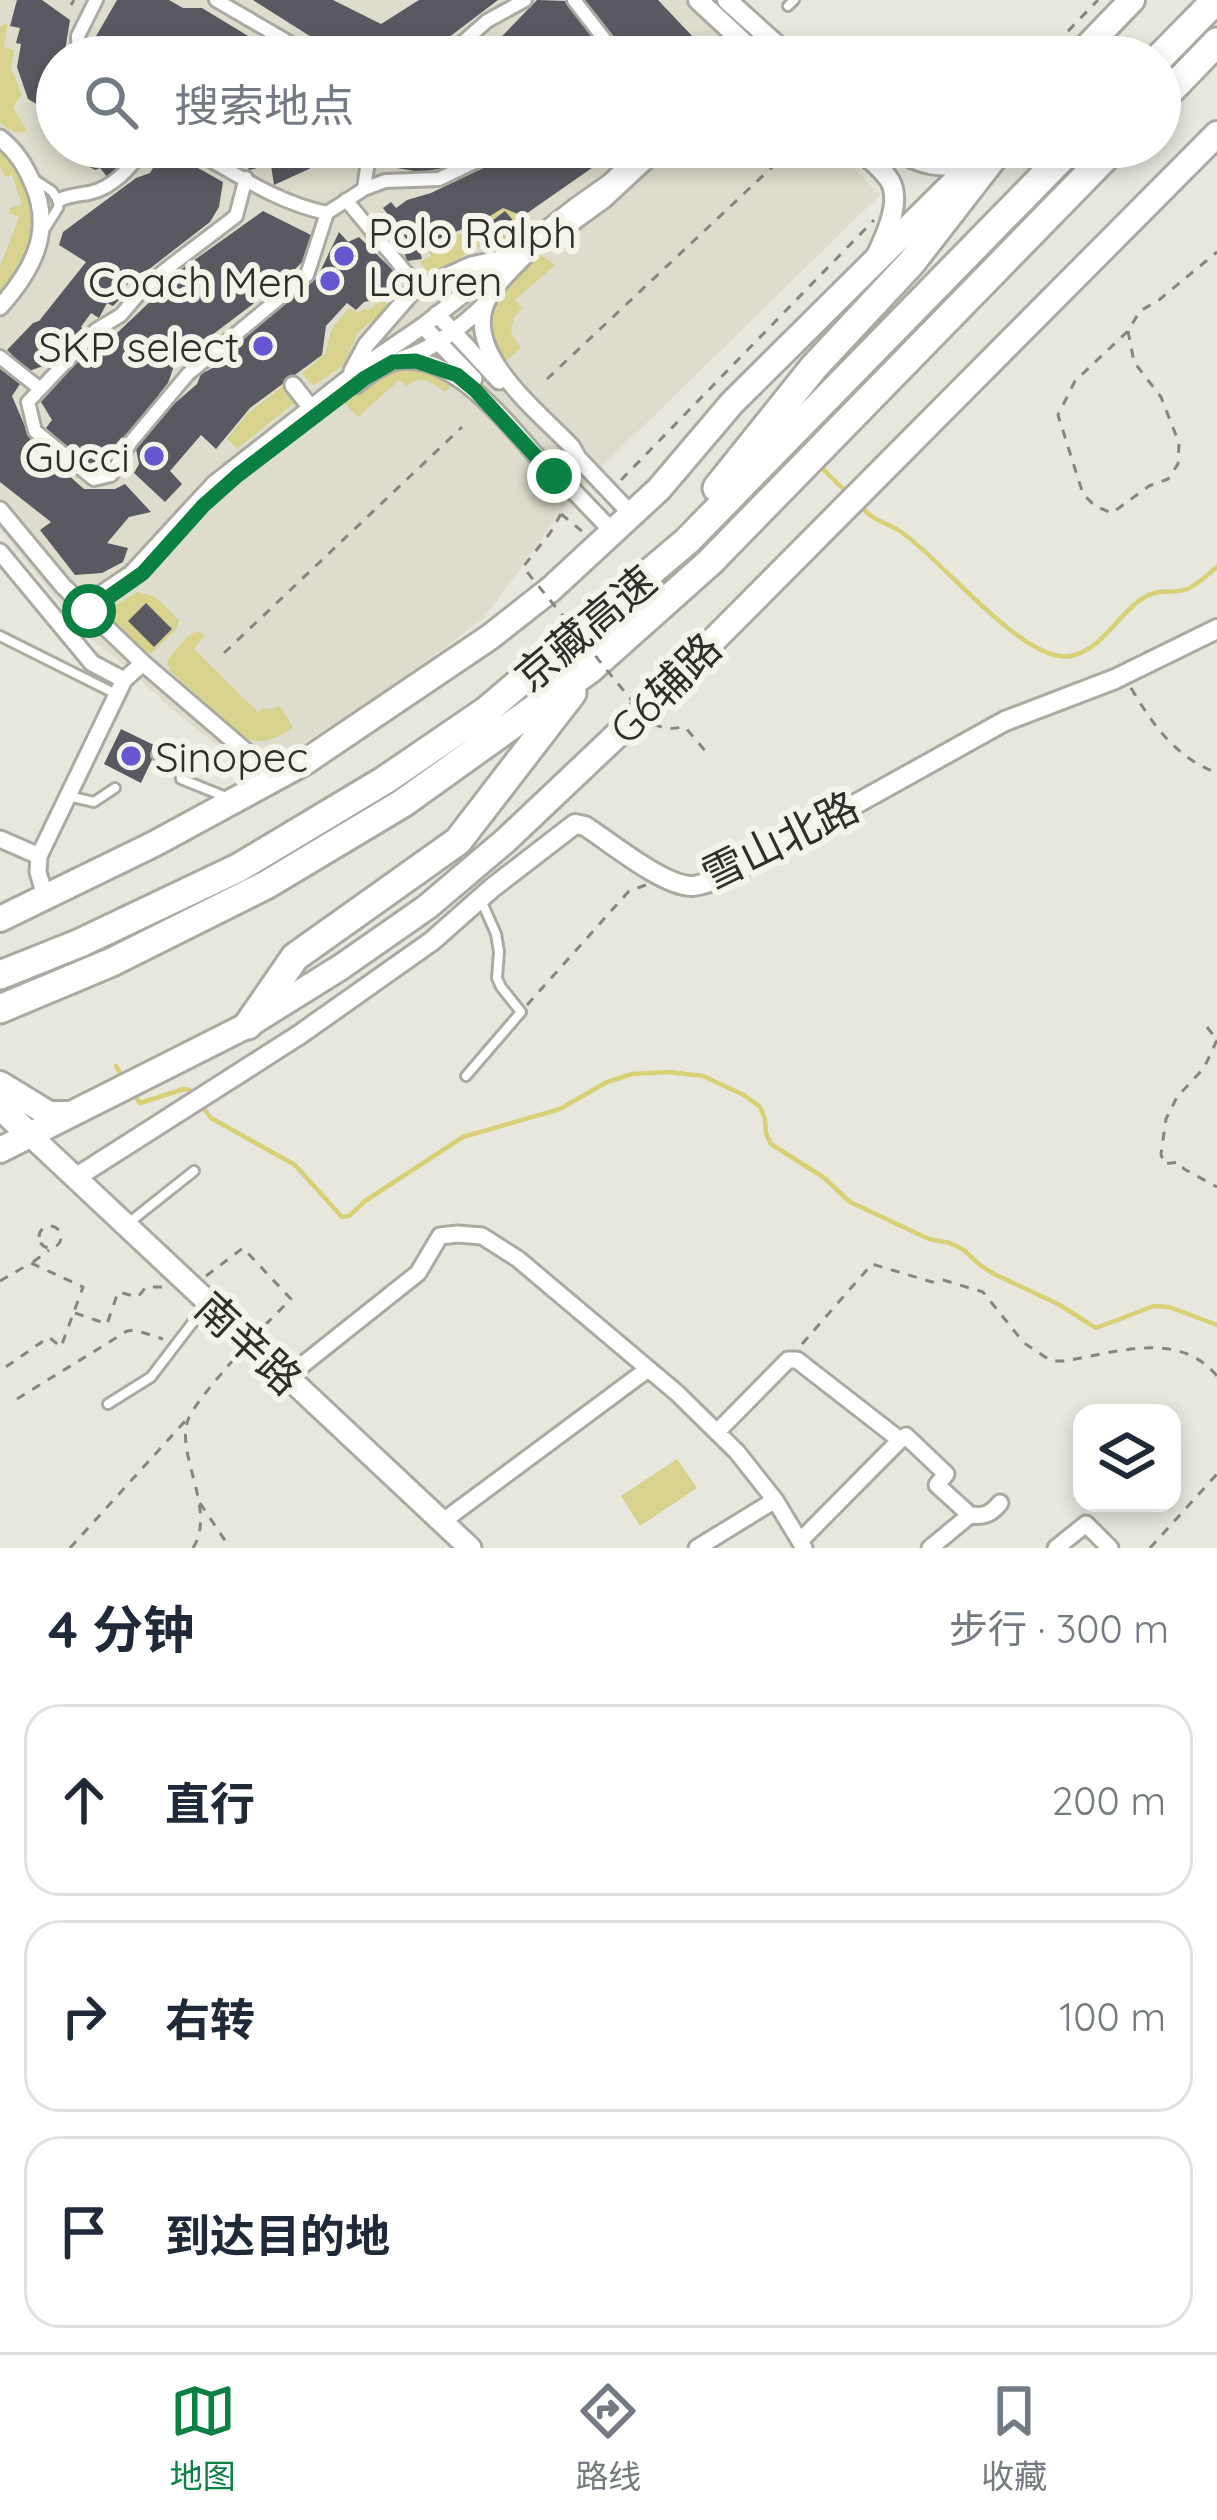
<!DOCTYPE html>
<html lang="zh">
<meta charset="utf-8">
<style>
:root{--surface:#fff;--page:#f6f6f7;--text:#1f2937;--muted:#747a83;--line:#e0e1e3;--accent:#0b8043}
body{margin:0;font-family:Quicksand,"Noto Sans SC",sans-serif;background:var(--page);color:var(--text)}
.controls{position:absolute;right:36px;bottom:36px;display:grid;overflow:hidden;border-radius:24px;box-shadow:0 6px 18px #0003}
.controls button{width:108px;height:108px;display:grid;place-items:center;padding:0;border:0;border-bottom:3px solid var(--line);background:var(--surface);color:var(--text);font:60px sans-serif}
.stop{position:absolute;width:36px;height:36px;margin:-27px;border:9px solid #0b8043;border-radius:50%;background:#fff}
.stop.end{background:#0b8043;border-color:#fff;box-shadow:0 3px 12px #0008}
.list{margin:0;padding:0;list-style:none}
h2{display:flex;justify-content:space-between;align-items:center;height:156px;margin:0;padding:0 48px;font-size:51px}
h2 small{font-size:39px;font-weight:400;color:var(--muted)}
.list li{display:grid;grid-template-columns:78px 1fr auto;gap:36px;align-items:center;box-sizing:border-box;height:192px;margin:0 24px 24px;padding:0 24px;border:3px solid var(--line);border-radius:36px}
.list b{display:block;font-size:45px;white-space:nowrap}
.list em{font-size:39px;font-style:normal;color:var(--muted)}
.icon{flex:none;width:66px;height:66px;fill:none;stroke:currentColor;stroke-width:2;stroke-linecap:round;stroke-linejoin:round}
.map{position:relative;flex:none;width:1217px;height:1548px;overflow:hidden}
.search{position:absolute;background:var(--surface);box-shadow:0 6px 18px #0003;left:36px;right:36px;top:36px;height:132px;display:flex;align-items:center;gap:30px;box-sizing:border-box;padding:0 42px;border-radius:66px;color:var(--muted);font-size:45px}
.sheet{height:804px;background:var(--surface)}
nav{display:flex;justify-content:space-around;align-items:center;box-sizing:border-box;height:168px;border-top:3px solid var(--line);background:var(--surface);font-size:33px;color:var(--muted)}
nav a{display:grid;justify-items:center;gap:6px}
nav .on{color:var(--accent)}
.map>svg:first-child{display:block}
.built{fill:#deddcd}
.green{fill:#d7d28d}
.lines{fill:none;stroke-linecap:round;stroke-linejoin:round}
.stream{stroke:#d7d075;stroke-width:4.5}
.building{fill:#595961}
.service-casing{stroke:#abaaa2;stroke-width:14}
.pedestrian-casing{stroke:#abaaa2;stroke-width:18}
.minor-casing{stroke:#abaaa2;stroke-width:21}
.tertiary-casing{stroke:#abaaa2;stroke-width:24}
.secondary-casing{stroke:#abaaa2;stroke-width:27}
.primary-casing{stroke:#abaaa2;stroke-width:30}
.motorway-casing{stroke:#abaaa2;stroke-width:33}
.path{stroke:#86867f;stroke-width:3;stroke-dasharray:9 9;stroke-linecap:butt}
.service{stroke:#fff;stroke-width:8}
.pedestrian{stroke:#fff;stroke-width:12}
.minor{stroke:#fff;stroke-width:15}
.tertiary{stroke:#fff;stroke-width:18}
.secondary{stroke:#fff;stroke-width:21}
.primary{stroke:#fff;stroke-width:24}
.motorway{stroke:#fff;stroke-width:27}
.path-bridge{stroke:#86867f;stroke-width:3;stroke-dasharray:9 9;stroke-linecap:butt}
.route{stroke:#0b8043;stroke-width:15}
.poi-dot{fill:#6457d0;stroke:#f5f4eb;stroke-width:4.5}
.labels{text-anchor:middle;dominant-baseline:central;stroke-width:12;stroke-linejoin:round;paint-order:stroke}
.poi-label{font-size:42px;fill:#2e2e2a;stroke:#f5f4eb;text-anchor:end}
.street-label{font-size:42px;fill:#2e2e2a;stroke:#f5f4eb}
</style>
<div class="map">
<svg width="1217" height="1548" viewBox="0 0 1217 1548">
<rect width="100%" height="100%" fill="#e8e7de"/>
<path class="built" d="M0,0H684L746,57H57V147H834L880,195L574,494L485,617L391,689L270,764L260,759L246,768L173,710L123,664L86,636L0,529Z"/>
<path class="green" d="M8,23L4,47L14,50L11,68L22,94L13,107L27,131C17,135 7,130 0,122V26Z
M0,148C13,156 17,164 22,178C40,222 32,255 0,291V266L19,217L9,213L10,208L22,205L12,175L5,177L0,166Z
M503,208L525,217C533,249 490,241 473,249C457,258 448,272 429,273L420,262L431,256L427,248L461,233Z
M540,254L555,265L515,300L522,309L514,317L511,333L521,348L505,362C499,354 492,346 490,336C483,307 515,267 540,254Z
M384,298L389,308L358,332L344,365L313,386L302,373L325,354L332,328L349,308L358,313L364,309L369,310Z
M425,366L459,379L445,392C432,382 420,374 407,386L399,380L358,417L342,400C370,376 389,369 425,366Z
M287,383L298,400L237,449L227,439L247,414Z
M137,592L154,596L179,620L176,630L150,654L141,650L105,615L107,610Z
M197,631L205,635L194,649L258,712L264,708L272,709L280,706L293,727C276,739 265,745 245,738L170,671L167,660L188,636Z
M677,1459L697,1488L640,1526L621,1496Z"/>
<g class="lines">
<path class="stream" d="M824,470L845,491
M862,508C877,523 886,522 901,532C940,557 1024,665 1071,656C1102,650 1118,614 1143,598C1160,587 1172,595 1187,589C1198,585 1208,574 1217,567
M116,1066L121,1075
M134,1095L140,1103L184,1089L190,1090
M205,1110L211,1118L295,1165L342,1217L349,1216L365,1201L463,1137L560,1109L607,1082L632,1074L669,1072L703,1076L744,1095L760,1107L765,1119L766,1134L771,1144L823,1177L850,1202L929,1239L950,1243L964,1250L980,1265L994,1274L1058,1304L1096,1328L1154,1306L1169,1307L1217,1325"/>
</g>
<path class="building" d="M17,0H42L70,20L64,57H57V116L28,99L17,67L21,44L16,43L20,28L10,26Z
M117,0H169L183,8H202L283,57H101L95,38Z
M253,0H333L381,24L419,0H498L444,41L436,50L437,57H343Z
M537,0L566,1L594,37L593,57H482Z
M585,0H658L695,39L690,57H618L619,43Z
M63,147H123L115,161L123,165L108,178L100,168L95,170L72,157L74,154Z
M226,147H335L309,169L274,185L271,165L249,170L243,156Z
M380,147H471L456,166L420,172L397,168L387,163Z
M527,147H601L609,156L523,216L503,208L480,222L433,241L418,244L422,259L407,261L403,249L408,241L383,208L391,202L396,208L407,200L431,193Z
M164,149L223,182L219,207L210,222L148,270L128,277L131,281L122,289L126,293L113,306L107,303L99,318L91,313L81,327L97,341L116,334L158,294L165,281L263,211L311,235L302,262L286,279L175,363L168,383L159,394L174,404L197,384L201,374L226,361L224,354L317,278L339,232L348,242L359,237L398,275L395,288L373,300L364,302L356,310L347,303L326,326L322,355L250,408L216,449L201,435L170,471L182,484L165,502L134,473L139,464L136,449L122,437L101,461L87,464L46,428L52,420L41,402L62,379L46,365L29,371L7,350L33,323L39,321L86,262L59,245L63,232L136,178L150,173Z
M505,211L517,225L491,244L480,230Z
M0,369L20,384L12,396L32,443L84,489H115L125,484L151,512L129,517L107,543L128,548L123,562L102,573L75,575L40,530L51,522L0,482Z
M146,603L172,629L154,647L128,621Z
M121,729L158,747L141,783L104,764Z"/>
<g class="lines">
<defs>
<path id="service" d="M788,6L794,0
M35,180L52,191L59,202L58,208L46,227
M0,636L116,694
M157,755L179,763L181,779L226,797
M68,796L94,802L115,788
M466,1076L521,1012L501,987L497,978L499,952L496,934L481,900
M126,1225L194,1171
M108,1404L151,1377L206,1305"/>
<path id="pedestrian" d="M216,0L314,57
M574,0L605,40L604,57
M79,57L78,36L96,0
M446,57L487,21L525,0
M187,147C232,171 276,203 327,213
M246,178L236,216L165,270L142,290L121,315L96,330L28,402L35,431L94,479L111,475L130,443L188,374L307,275L327,213L364,189L385,181L439,179L506,147
M364,189L370,147
M59,200C70,195 77,195 89,193C113,188 132,167 144,147
M346,200L418,287
M0,357L39,388"/>
<path id="minor" d="M0,138C16,151 25,165 33,184C54,232 32,271 0,307
M553,237L604,200L661,147
M528,253C514,268 492,287 485,306C467,357 541,414 572,447L578,458L632,515
M437,314L499,381
M423,326L474,379
M402,359C432,350 464,325 486,303
M352,371L366,345L412,292L471,265L504,258
M293,385L315,413
M356,385C367,376 383,364 398,361C458,351 517,436 554,476L567,484L614,533
M0,510L63,586L143,663L277,778
M0,552L92,663L124,680
M80,602L101,594L131,574L214,484L364,366L423,326L576,206L610,182L645,147
M0,839L39,856
M45,896L38,872L39,856L124,680L143,663
M286,1378L418,1273L440,1236L458,1234L482,1236L518,1259L677,1393L737,1452L775,1500L804,1548
M717,1432L788,1360H797L900,1440L800,1541
M900,1440L906,1436L946,1474L937,1485L970,1515L930,1548
M970,1515C984,1517 991,1514 1000,1503
M442,1522L648,1369
M697,1548L775,1500
M1056,1548L1086,1524L1110,1548"/>
<path id="tertiary" d="M698,0L759,57
M727,0L790,57
M855,147C867,157 882,168 890,181C902,202 885,237 876,256
M893,147C918,165 946,172 974,158
M75,1178L299,1035L432,941L492,888L575,824L585,826C610,842 663,886 692,886C707,885 723,876 737,870L1005,721L1115,679L1217,629"/>
<path id="secondary" d="M30,1135L470,1548"/>
<path id="primary" d="M1077,57L1132,0
M0,919L154,844L305,762L490,637L551,589L659,489L732,403L987,150
M0,1084L49,1114H68
M0,1107L30,1135
M0,1150L248,1025L341,967L427,907L505,841L654,700L1217,134"/>
<path id="motorway" d="M1160,57L1216,0
M1160,101L1217,42
M717,488L814,367L911,263L1001,147
M0,975L80,943L238,868L385,780L486,711L687,541L1072,147
M0,1009L112,962L266,885L403,803L590,669L710,562L1115,147
M248,1025L295,957L458,841L572,693"/>
</defs>
<use href="#service" class="service-casing"/>
<use href="#pedestrian" class="pedestrian-casing"/>
<use href="#minor" class="minor-casing"/>
<use href="#tertiary" class="tertiary-casing"/>
<use href="#secondary" class="secondary-casing"/>
<use href="#primary" class="primary-casing"/>
<use href="#motorway" class="motorway-casing"/>
<path class="path" d="M71,5L74,0
M1043,57L1098,0
M1128,331L1134,362L1161,397L1179,443L1178,464L1168,479L1149,486L1112,513L1095,506L1083,494L1058,415L1075,381L1128,331L1140,311L1159,300L1217,252
M547,379L786,154
M621,480L874,220
M561,514L583,532
M224,653L462,427
M1131,688C1153,725 1175,757 1217,773
M527,1005L629,891L646,885
M1207,1027L1217,1040
M1217,1040L1204,1068L1177,1097L1166,1119L1161,1154L1164,1164L1179,1162L1184,1169L1217,1187
M39 1237a11 11 0 1 1 22 0a11 11 0 1 1-22 0Z
M33,1262L49,1250
M206,1276L243,1248L291,1299L262,1328
M0,1281L31,1263L83,1287L61,1347L49,1337L0,1371
M75,1313L107,1324L118,1292L138,1297L146,1287H167
M802,1344L872,1264L932,1282L943,1280L983,1292L1024,1343L1051,1361H1064C1116,1353 1178,1329 1217,1376
M17,1399L127,1331L135,1330L163,1339
M200,1503L230,1548
M70,1548L187,1419
M193,1548C217,1510 175,1454 188,1420C195,1402 226,1369 239,1353
M1150,1548L1217,1474"/>
<use href="#service" class="service"/>
<use href="#pedestrian" class="pedestrian"/>
<use href="#minor" class="minor"/>
<use href="#tertiary" class="tertiary"/>
<use href="#secondary" class="secondary"/>
<use href="#primary" class="primary"/>
<use href="#motorway" class="motorway"/>
<path class="path-bridge" d="M561,514L550,533L523,567L650,723L667,729L685,727L707,753"/>
</g>
<g class="lines">
<path class="route" d="M89,611L143,573L204,505L238,475L365,378L393,362L416,361L457,375L475,390L554,476"/>
</g>
<g class="poi-dot">
<circle cx="344" cy="256" r="12"/>
<circle cx="330" cy="281" r="12"/>
<circle cx="263" cy="346" r="12"/>
<circle cx="154" cy="456" r="12"/>
<circle cx="131" cy="756" r="12"/>
</g>
<g class="labels">
<g class="poi-label">
<text x="368" y="232" text-anchor="start">Polo Ralph<tspan x="368" dy="48">Lauren</tspan></text>
<text x="306" y="281">Coach Men</text>
<text x="239" y="346">SKP select</text>
<text x="130" y="456">Gucci</text>
<text x="155" y="756" text-anchor="start">Sinopec</text>
</g>
<g class="street-label">
<text transform="translate(585 628) rotate(-40)">京藏高速</text>
<text transform="translate(665 688) rotate(-45)">G6辅路</text>
<text transform="translate(780 840) rotate(-26)">雪山北路</text>
<text transform="translate(249 1343) rotate(43)">南辛路</text>
</g>
</g>
</svg>
<div class="controls">
<button><svg class="icon" aria-label="layers" viewBox="0 0 24 24"><path d="M12 4l9 5-9 5-9-5zM3 14l9 5 9-5"/></svg></button>
</div>
<div class="stop" style="left:89px;top:611px"></div>
<div class="stop end" style="left:554px;top:476px"></div>
<div class="search"><svg class="icon" aria-label="search" viewBox="0 0 24 24"><circle cx="10" cy="10" r="6"/><path d="M15 15l6 6"/></svg>搜索地点</div>
</div>
<section class="sheet">
<h2>4 分钟<small>步行 · 300 m</small></h2>
<ul class="list">
<li><svg class="icon" aria-label="ahead" viewBox="0 0 24 24"><path d="M12 20V5M6 11l6-6 6 6"/></svg><div><b>直行</b></div><em>200 m</em></li>
<li><svg class="icon" aria-label="right" viewBox="0 0 24 24"><path d="M7 20v-9h11M14 6l5 5-5 5"/></svg><div><b>右转</b></div><em>100 m</em></li>
<li><svg class="icon" aria-label="arrive" viewBox="0 0 24 24"><path d="M6 21V4h12l-3 4 3 4H6"/></svg><div><b>到达目的地</b></div></li>
</ul>
</section>
<nav>
<a class="on"><svg class="icon" aria-label="map" viewBox="0 0 24 24"><path d="M3 6l6-2 6 2 6-2v14l-6 2-6-2-6 2zM9 4v14M15 6v14"/></svg>地图</a>
<a><svg class="icon" aria-label="directions" viewBox="0 0 24 24"><path d="M12 3l9 9-9 9-9-9zM9 14v-3h6M13 9l2 2-2 2"/></svg>路线</a>
<a><svg class="icon" aria-label="saved" viewBox="0 0 24 24"><path d="M7 4h10v16l-5-4-5 4z"/></svg>收藏</a>
</nav>
